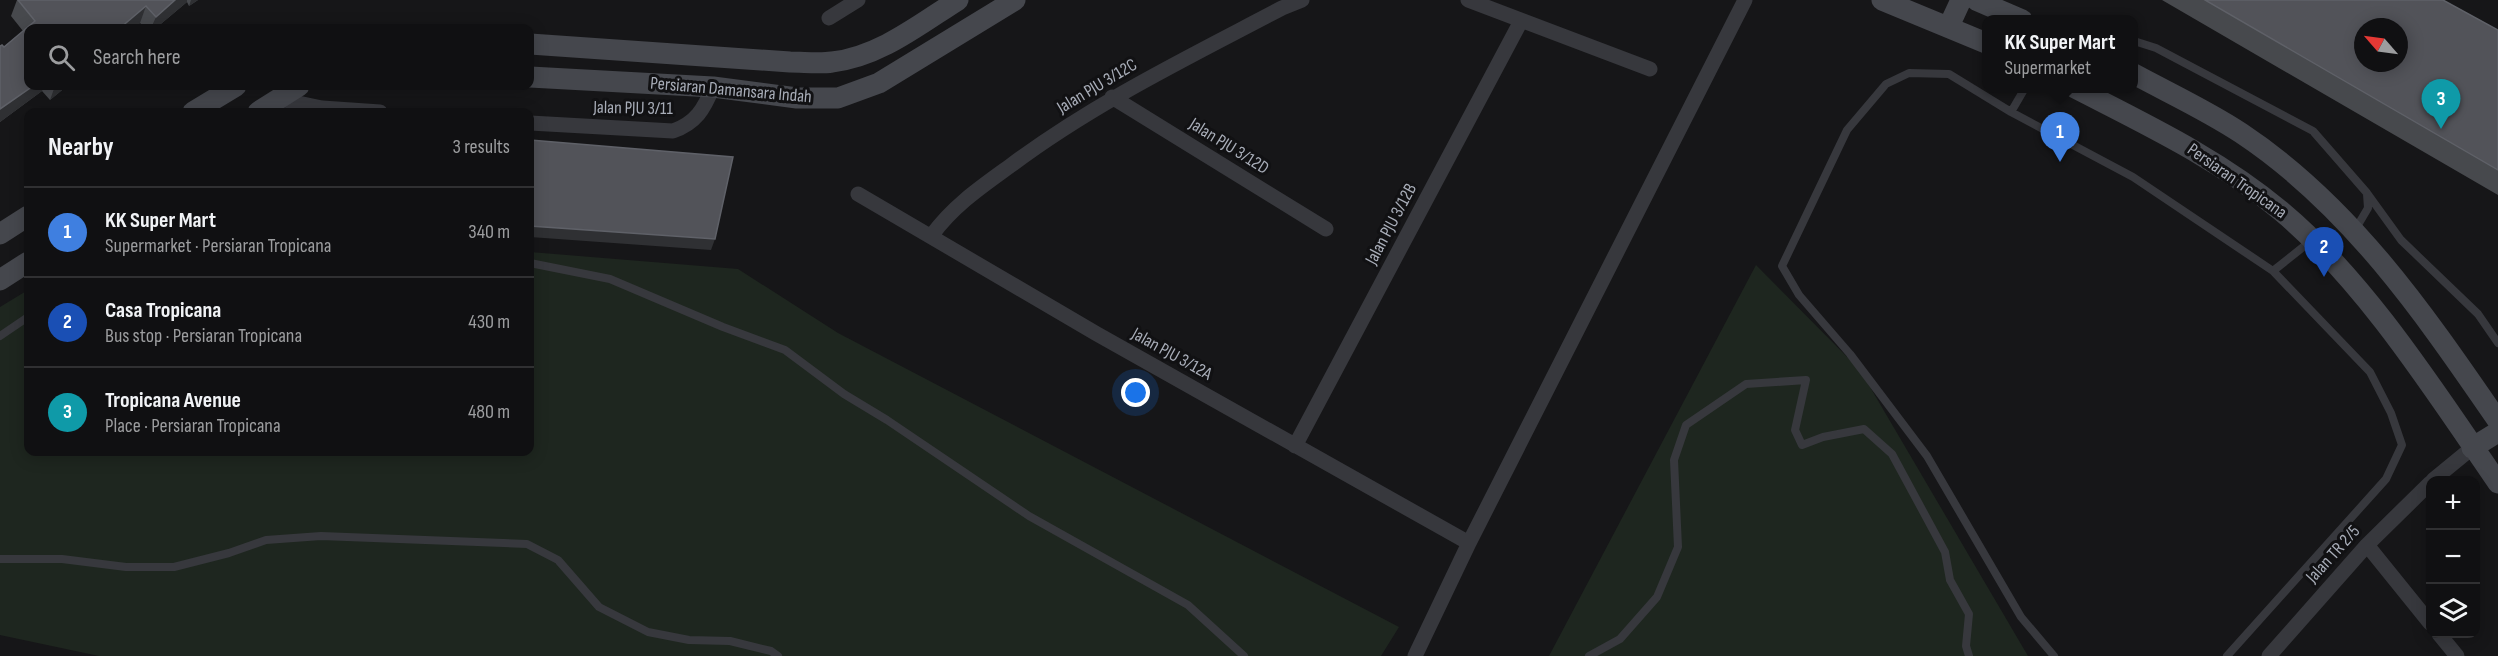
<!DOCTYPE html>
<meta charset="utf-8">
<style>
:root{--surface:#101012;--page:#1e1e20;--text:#f1f3f6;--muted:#9c9d9f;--line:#303032;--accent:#f2b134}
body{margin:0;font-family:"Sofia Sans Condensed",sans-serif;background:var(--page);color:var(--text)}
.controls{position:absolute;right:18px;bottom:18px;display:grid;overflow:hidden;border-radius:12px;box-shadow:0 3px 15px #0003}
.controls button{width:54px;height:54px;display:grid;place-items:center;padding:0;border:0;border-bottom:2px solid var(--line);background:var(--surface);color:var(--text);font:30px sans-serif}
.compass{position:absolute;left:2354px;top:18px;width:54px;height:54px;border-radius:50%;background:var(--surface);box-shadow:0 3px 15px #0003;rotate:298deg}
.you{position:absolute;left:1136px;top:393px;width:21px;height:21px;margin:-15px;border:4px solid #fff;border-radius:50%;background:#1a73e8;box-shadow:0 0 0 9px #1a73e833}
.badge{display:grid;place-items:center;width:39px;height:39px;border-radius:50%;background:var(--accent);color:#fff;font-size:20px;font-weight:700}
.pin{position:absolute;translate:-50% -50px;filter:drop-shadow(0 2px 3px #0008)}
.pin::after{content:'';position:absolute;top:32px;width:21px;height:18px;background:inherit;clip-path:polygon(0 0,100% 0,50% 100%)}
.popup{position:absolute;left:1982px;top:15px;width:156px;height:78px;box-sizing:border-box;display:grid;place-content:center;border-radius:12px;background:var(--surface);filter:drop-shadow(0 2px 4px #0005);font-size:20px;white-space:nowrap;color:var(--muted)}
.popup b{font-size:22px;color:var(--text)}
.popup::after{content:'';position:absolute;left:50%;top:100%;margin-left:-12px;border:12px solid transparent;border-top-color:var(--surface)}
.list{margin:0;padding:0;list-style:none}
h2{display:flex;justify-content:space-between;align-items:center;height:78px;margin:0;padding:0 24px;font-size:26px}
h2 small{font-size:20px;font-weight:400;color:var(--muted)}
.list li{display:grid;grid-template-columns:39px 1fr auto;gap:18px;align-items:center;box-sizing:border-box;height:90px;padding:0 24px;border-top:2px solid var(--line)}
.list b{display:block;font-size:22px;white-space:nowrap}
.list p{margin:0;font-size:20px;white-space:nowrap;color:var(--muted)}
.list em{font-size:20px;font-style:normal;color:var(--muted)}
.icon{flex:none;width:33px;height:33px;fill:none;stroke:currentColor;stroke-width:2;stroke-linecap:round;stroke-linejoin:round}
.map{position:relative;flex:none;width:2498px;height:656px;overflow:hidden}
.search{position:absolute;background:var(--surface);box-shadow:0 3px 15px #0003;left:24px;top:24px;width:510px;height:66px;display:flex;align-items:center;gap:15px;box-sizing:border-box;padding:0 21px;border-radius:12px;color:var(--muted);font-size:22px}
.panel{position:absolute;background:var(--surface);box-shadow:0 3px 15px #0003;left:24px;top:108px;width:510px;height:348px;border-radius:12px}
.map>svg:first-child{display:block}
.grass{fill:#1e261f}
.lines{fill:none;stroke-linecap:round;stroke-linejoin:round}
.lane{stroke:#37383d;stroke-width:8}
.street{stroke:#37383d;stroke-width:15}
.secondary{stroke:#45474d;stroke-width:21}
.wall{fill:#47494d}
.shaded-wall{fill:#2f3033}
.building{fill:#525359;stroke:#5f6168;stroke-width:1.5;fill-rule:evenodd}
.labels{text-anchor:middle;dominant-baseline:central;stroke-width:6;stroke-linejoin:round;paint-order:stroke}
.street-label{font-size:18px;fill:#a8adb8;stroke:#111113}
</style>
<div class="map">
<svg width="2498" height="656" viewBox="0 0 2498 656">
<rect width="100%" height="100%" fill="#161618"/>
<path class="grass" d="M530,252L738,269L838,333L1399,627L1381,656H99L0,635V307L28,290V452H530Z
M1756,265L1860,370L2028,656H1549Z"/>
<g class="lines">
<path class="lane" d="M2134,41L2156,48L2313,131L2367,193L2401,240L2478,314L2498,343
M2011,112L2025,88
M2355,230L2368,208L2367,194
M530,263L610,279L723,327L785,350L844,394L887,420L1029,516L1188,605L1244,656
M2273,271L2312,240
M0,336L28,317
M0,559H62L126,567H174L229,553L266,540L321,536L527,544L558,560L599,607L648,632L689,640L730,641L771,651L778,656
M1589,656L1620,639L1657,597L1678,547L1674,460L1686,425L1746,384L1806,380L1795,430L1802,445L1823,437L1864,429L1892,454L1945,552L1950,580L1969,614L1966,646L1969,656
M2054,656L2021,617L1927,456L1850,354L1799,295L1782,266L1847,130L1886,84L1909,73L1949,74L2011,112L2133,177L2273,271L2370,372L2391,413L2402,445L2386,479L2227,656"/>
<path class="street" d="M1468,0L1650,69
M829,18L858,0
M1112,97L1326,229
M279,99L322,108L380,112
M530,123L673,131C696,123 704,109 713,87
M858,194L1097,334L1469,543
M932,235C953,206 981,187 1010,166C1094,103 1189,57 1282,8L1302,0
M1295,446L1521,21
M2433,480L2472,448
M2367,545L2430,623
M2439,634L2457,656
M1415,656L1469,543L1745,0
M2269,656L2367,545L2430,483"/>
<path class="secondary" d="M1882,0L1986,43
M1976,0L2022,20
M1949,26L1961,0
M530,44L790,62C804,62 819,64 832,62C879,57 920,24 958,0
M2134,74C2169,93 2208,111 2241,133C2351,206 2425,315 2498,421
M530,77L713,87L797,98H838L879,83L1015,0
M2075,88C2147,125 2219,159 2281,211C2365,281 2436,393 2498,483
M193,112L236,86
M258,112L299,86
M0,234L28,216
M0,280L28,262
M2472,448L2498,432"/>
</g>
<path class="wall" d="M17,0H198L189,6L187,2L156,28H145L140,23L134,28H28V86H67L50,100L42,91L0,122V46L2,45L4,47L23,31L11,16Z
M2162,0H2443L2498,30V195Z"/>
<path class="shaded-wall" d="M175,0H187V2L156,28H151L156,17Z
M191,0H198L189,6Z
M146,6L140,23L134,28H120Z
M33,86H44L42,91L0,122V109Z
M55,86H67L50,100Z
M530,226L715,239L711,250L530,237Z"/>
<path class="building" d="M18,0H175L156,17L146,6L120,28H28V86H33L0,109V46L2,45L4,47L35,21Z
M2205,0H2443L2498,30V170ZM2363,27H2399V63H2363Z
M530,140L733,157L715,239L530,226Z"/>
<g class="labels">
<g class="street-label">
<text transform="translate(1097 86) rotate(-31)">Jalan PJU 3/12C</text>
<text transform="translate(731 90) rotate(5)">Persiaran Damansara Indah</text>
<text transform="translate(633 108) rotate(1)">Jalan PJU 3/11</text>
<text transform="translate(1229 146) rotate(32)">Jalan PJU 3/12D</text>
<text transform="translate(2237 181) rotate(35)">Persiaran Tropicana</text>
<text transform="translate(1391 224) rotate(-62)">Jalan PJU 3/12B</text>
<text transform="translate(1172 354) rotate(29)">Jalan PJU 3/12A</text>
<text transform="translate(2333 554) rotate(-48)">Jalan TR 2/5</text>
</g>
</g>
</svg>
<div class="controls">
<button>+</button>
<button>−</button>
<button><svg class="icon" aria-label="layers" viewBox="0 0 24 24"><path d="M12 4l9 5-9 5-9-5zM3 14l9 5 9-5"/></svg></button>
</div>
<svg class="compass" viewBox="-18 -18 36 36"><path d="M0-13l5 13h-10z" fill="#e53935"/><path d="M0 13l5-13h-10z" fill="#9c9d9f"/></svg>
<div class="you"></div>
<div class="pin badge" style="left:2060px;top:162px;background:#3f7fe0">1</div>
<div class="popup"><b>KK Super Mart</b>Supermarket</div>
<div class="pin badge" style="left:2324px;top:277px;background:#1a4fb4">2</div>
<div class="pin badge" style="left:2441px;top:129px;background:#0f9aa8">3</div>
<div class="search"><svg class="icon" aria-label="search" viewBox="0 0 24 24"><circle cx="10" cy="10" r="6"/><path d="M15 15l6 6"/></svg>Search here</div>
<section class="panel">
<h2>Nearby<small>3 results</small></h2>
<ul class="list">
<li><span class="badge" style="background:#3f7fe0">1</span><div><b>KK Super Mart</b><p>Supermarket · Persiaran Tropicana</p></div><em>340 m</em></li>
<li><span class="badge" style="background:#1a4fb4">2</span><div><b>Casa Tropicana</b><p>Bus stop · Persiaran Tropicana</p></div><em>430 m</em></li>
<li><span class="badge" style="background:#0f9aa8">3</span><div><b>Tropicana Avenue</b><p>Place · Persiaran Tropicana</p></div><em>480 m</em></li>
</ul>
</section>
</div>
